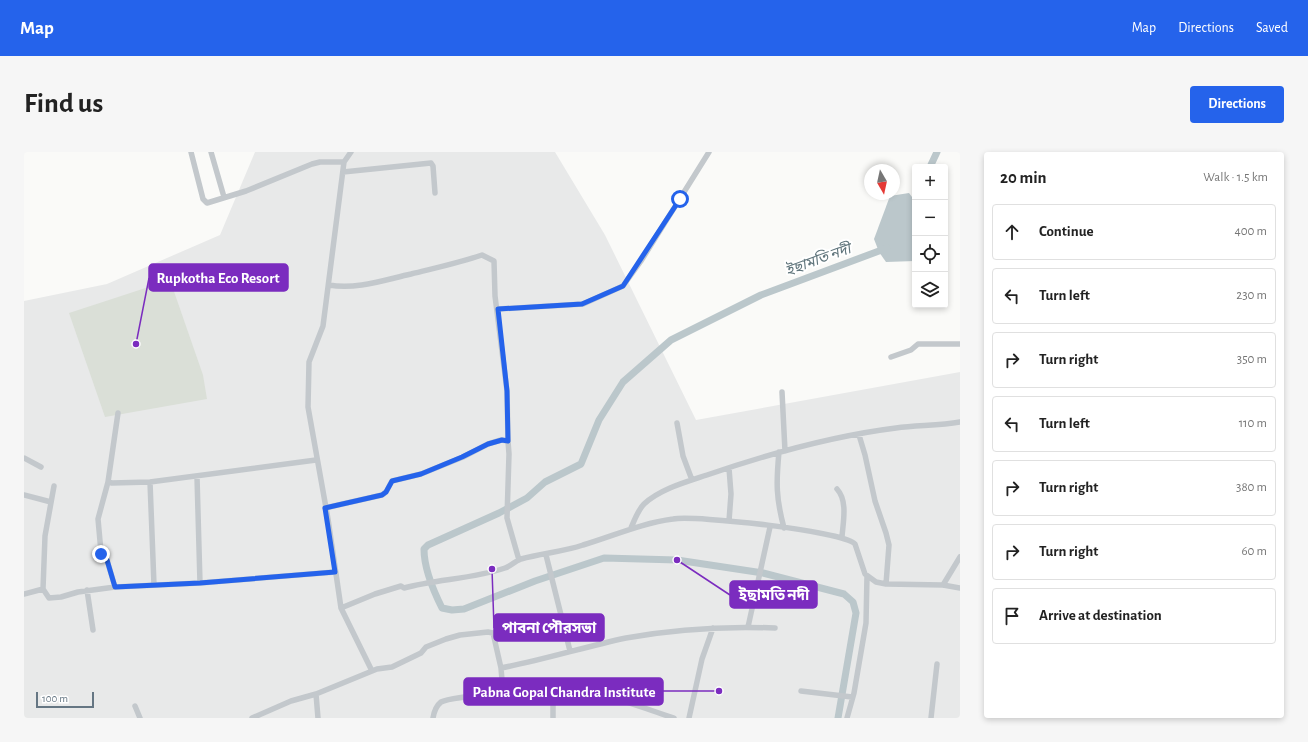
<!DOCTYPE html>
<meta charset="utf-8">
<style>
:root{--surface:#fff;--page:#f6f6f6;--text:#222;--muted:#767676;--line:#e0e0e0;--accent:#2563eb}
body{margin:0;font-family:"Alegreya Sans","Noto Sans Bengali",sans-serif;background:var(--page);color:var(--text)}
.controls{position:absolute;right:12px;top:12px;display:grid;overflow:hidden;border-radius:4px;box-shadow:0 2px 6px #0003}
.controls button{width:36px;height:36px;display:grid;place-items:center;padding:0;border:0;border-bottom:1px solid var(--line);background:var(--surface);color:var(--text);font:20px sans-serif}
.compass{position:absolute;left:840px;top:12px;width:36px;height:36px;border-radius:50%;background:var(--surface);box-shadow:0 2px 6px #0003;rotate:171deg}
.scale{position:absolute;left:12px;bottom:10px;width:58px;box-sizing:border-box;padding-left:4px;border:2px solid #657683;border-top:0;font-size:11px;line-height:14px;white-space:nowrap;color:#657683;-webkit-text-stroke:3px #fff;paint-order:stroke}
.stop{position:absolute;width:12px;height:12px;margin:-9px;border:3px solid #2563eb;border-radius:50%;background:#fff}
.stop.end{background:#2563eb;border-color:#fff;box-shadow:0 1px 4px #0008}
.list{margin:0;padding:0;list-style:none}
h2{display:flex;justify-content:space-between;align-items:center;height:52px;margin:0;padding:0 16px;font-size:17px}
h2 small{font-size:13px;font-weight:400;color:var(--muted)}
.list li{display:grid;grid-template-columns:26px 1fr auto;gap:12px;align-items:center;box-sizing:border-box;height:56px;margin:0 8px 8px;padding:0 8px;border:1px solid var(--line);border-radius:4px}
.list b{display:block;font-size:15px;white-space:nowrap}
.list em{font-size:13px;font-style:normal;color:var(--muted)}
.icon{flex:none;width:22px;height:22px;fill:none;stroke:currentColor;stroke-width:2;stroke-linecap:round;stroke-linejoin:round}
.map{position:relative;flex:none;width:936px;height:566px;overflow:hidden;border-radius:4px}
header{display:flex;align-items:center;gap:24px;box-sizing:border-box;height:56px;padding:0 20px;background:var(--accent);color:#fff}
header strong{font-size:19px}
nav{display:flex;gap:22px;margin-inline-start:auto;font-size:14px}
.intro{display:flex;align-items:center;justify-content:space-between;box-sizing:border-box;height:96px;padding:0 24px}
h1{margin:0;font-size:28px}
.button{padding:10px 18px;border-radius:4px;background:var(--accent);color:#fff;font-size:14px;font-weight:700}
main{display:flex;gap:24px;padding:0 24px}
aside{flex:1;background:var(--surface);border-radius:4px;box-shadow:0 2px 6px #0003}
.map>svg:first-child{display:block}
.built{fill:#e8e9e9}
.green{fill:#dadfd7}
.water{fill:#bbc7cb}
.lines{fill:none;stroke-linecap:round;stroke-linejoin:round}
.river{stroke:#bbc7cb;stroke-width:7}
.minor{stroke:#c3c8cc;stroke-width:5.5}
.route{stroke:#2563eb;stroke-width:5}
.labels{text-anchor:middle;dominant-baseline:central;stroke-width:4;stroke-linejoin:round;paint-order:stroke}
.water-label{font-size:15px;font-style:italic;fill:#60757c;stroke:#fff}
.leader{fill:none;stroke:#7b2cbf;stroke-width:1.5}
.callout-dot{fill:#7b2cbf;stroke:#fff;stroke-width:1.5}
.callout{fill:#7b2cbf;stroke:#7b2cbf;stroke-width:1.5}
.callout-label{font-size:15px;text-anchor:middle;font-weight:bold;fill:#fff}
</style>
<header>
<strong>Map</strong>
<nav><a>Map</a><a>Directions</a><a>Saved</a></nav>
</header>
<div class="intro"><h1>Find us</h1><a class="button">Directions</a></div>
<main>
<div class="map">
<svg width="936" height="566" viewBox="0 0 936 566">
<rect width="100%" height="100%" fill="#fafaf8"/>
<path class="built" d="M231,0H531L581,83L672,268L936,220V566H0V149L83,132L196,83Z"/>
<path class="green" d="M146,128L179,223L183,247L81,265L45,161Z"/>
<path class="water" d="M885,41L891,49V109L862,110L855,100L850,87L866,44Z"/>
<g class="lines">
<path class="river" d="M906,15L913,0
M814,566L832,461L829,450L820,442L739,421L653,408L580,406L511,429L440,457L428,458L418,456C409,438 400,417 400,397L404,393L475,361L503,346L521,330L557,312L575,268L599,230L647,188L737,143L863,96"/>
<path class="minor" d="M167,0L179,47L183,51L222,39L288,12L296,10H320
M187,0L200,45
M327,0L320,10L299,174L285,210L284,255L304,367L317,456L348,519
M319,20L407,11L409,14L411,41
M305,133C332,138 360,128 387,122C411,116 435,111 458,103L470,109L471,144L483,239L484,289
M474,157L559,152L599,134L617,109L685,0
M867,205L887,198L894,192H936
M758,240L761,299
M94,261L84,330L88,331L126,330L292,308
M653,271L659,304L668,328
M835,283L841,303L851,349L862,381L865,393L862,432
M755,300C752,331 752,346 760,376
M0,306L17,315
M173,325L176,431
M84,330L74,367L77,400L83,408L91,435
M126,330L130,433
M813,337C824,349 819,370 818,385
M0,343L27,350
M301,356L358,343L362,340L368,329L397,322L439,305L464,292L477,288L484,289L485,302L483,366L495,408
M705,369L707,342L705,316
M607,376C610,369 614,358 620,352C636,337 662,330 683,323C744,302 808,284 872,276C893,273 915,274 936,270
M522,403L546,499
M919,433L936,405
M19,437L21,384L30,334
M63,438L69,478
M0,442L19,437L25,446L37,445L54,440L91,435L176,431L311,420
M317,456L351,442L377,434L380,436C413,427 449,427 481,416C487,414 491,409 497,407C518,401 539,400 559,393C589,384 618,371 649,367C672,363 819,379 831,392L841,422L852,430L862,432L919,433L936,436
M724,475L746,375
M477,516C519,508 560,495 602,486C651,477 701,474 751,476
M777,539L828,545
M292,542L294,566
M111,554L116,566
M228,566L267,549L292,542L353,517L368,515L397,501L402,495L422,487L436,483L464,480L469,481L477,516L479,540
M409,566C410,560 412,554 417,550C428,544 535,535 551,537C584,541 618,556 650,566
M529,566V538
M665,566L678,507L689,476
M823,566L830,541L842,471L843,424
M907,566L913,512"/>
</g>
<g class="lines">
<path class="route" d="M77,402L83,408L91,435L176,431L311,420L301,356L358,343L362,340L368,329L397,322L438,305L464,292L478,288L484,289L483,239L474,157L558,152L599,134L656,47"/>
</g>
<g class="labels">
<g class="water-label">
<text transform="translate(794 108) rotate(-20)">ইছামতি নদী</text>
</g>
</g>
<path class="leader" d="M112 192L125 126M653 408L706 443M468 417L470 476M695 539L639 539"/>
<g class="callout-dot">
<circle cx="112" cy="192" r="4"/>
<circle cx="653" cy="408" r="4"/>
<circle cx="468" cy="417" r="4"/>
<circle cx="695" cy="539" r="4"/>
</g>
<g class="callout">
<rect x="125" y="112" width="139" height="27" rx="4"/>
<rect x="706" y="429" width="87" height="27" rx="4"/>
<rect x="470" y="462" width="110" height="27" rx="4"/>
<rect x="440" y="526" width="199" height="27" rx="4"/>
</g>
<g class="callout-label">
<text x="194" y="131">Rupkotha Eco Resort</text>
<text x="750" y="448">ইছামতি নদী</text>
<text x="525" y="481">পাবনা পৌরসভা</text>
<text x="540" y="545">Pabna Gopal Chandra Institute</text>
</g>
</svg>
<div class="controls">
<button>+</button>
<button>−</button>
<button><svg class="icon" aria-label="locate" viewBox="0 0 24 24"><circle cx="12" cy="12" r="6"/><path d="M12 2v4M12 18v4M2 12h4M18 12h4"/></svg></button>
<button><svg class="icon" aria-label="layers" viewBox="0 0 24 24"><path d="M12 4l9 5-9 5-9-5zM3 14l9 5 9-5"/></svg></button>
</div>
<svg class="compass" viewBox="-18 -18 36 36"><path d="M0-13l5 13h-10z" fill="#e53935"/><path d="M0 13l5-13h-10z" fill="#767676"/></svg>
<div class="scale">100 m</div>
<div class="stop" style="left:656px;top:47px"></div>
<div class="stop end" style="left:77px;top:402px"></div>
</div>
<aside>
<h2>20 min<small>Walk · 1.5 km</small></h2>
<ul class="list">
<li><svg class="icon" aria-label="ahead" viewBox="0 0 24 24"><path d="M12 20V5M6 11l6-6 6 6"/></svg><div><b>Continue</b></div><em>400 m</em></li>
<li><svg class="icon" aria-label="left" viewBox="0 0 24 24"><path d="M17 20v-9H6M10 6l-5 5 5 5"/></svg><div><b>Turn left</b></div><em>230 m</em></li>
<li><svg class="icon" aria-label="right" viewBox="0 0 24 24"><path d="M7 20v-9h11M14 6l5 5-5 5"/></svg><div><b>Turn right</b></div><em>350 m</em></li>
<li><svg class="icon" aria-label="left" viewBox="0 0 24 24"><path d="M17 20v-9H6M10 6l-5 5 5 5"/></svg><div><b>Turn left</b></div><em>110 m</em></li>
<li><svg class="icon" aria-label="right" viewBox="0 0 24 24"><path d="M7 20v-9h11M14 6l5 5-5 5"/></svg><div><b>Turn right</b></div><em>380 m</em></li>
<li><svg class="icon" aria-label="right" viewBox="0 0 24 24"><path d="M7 20v-9h11M14 6l5 5-5 5"/></svg><div><b>Turn right</b></div><em>60 m</em></li>
<li><svg class="icon" aria-label="arrive" viewBox="0 0 24 24"><path d="M6 21V4h12l-3 4 3 4H6"/></svg><div><b>Arrive at destination</b></div></li>
</ul>
</aside>
</main>
